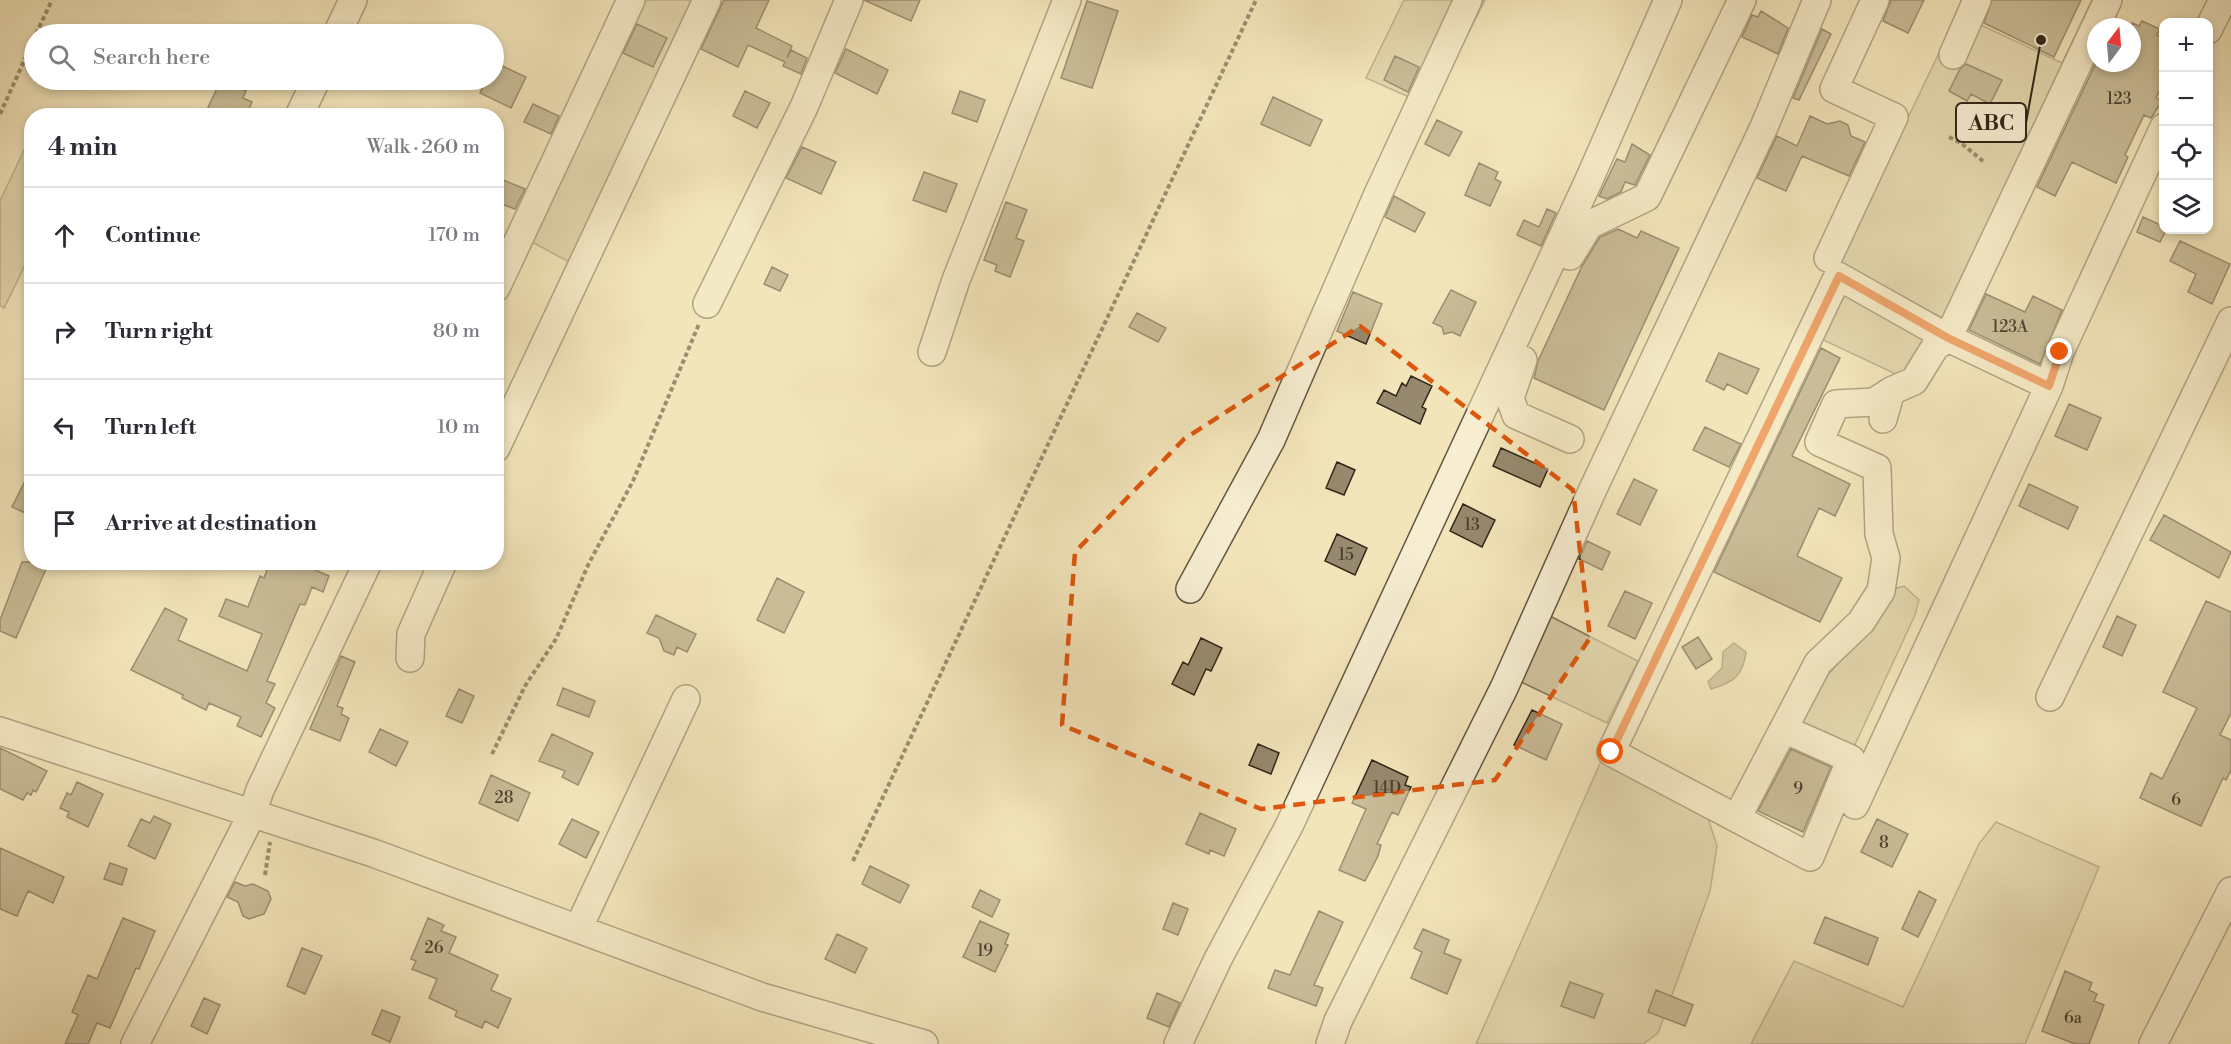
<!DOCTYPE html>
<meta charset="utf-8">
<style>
:root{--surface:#fff;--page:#f7f7f7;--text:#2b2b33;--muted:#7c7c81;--line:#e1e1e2}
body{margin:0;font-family:"Libre Bodoni",serif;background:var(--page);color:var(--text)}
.controls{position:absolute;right:18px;top:18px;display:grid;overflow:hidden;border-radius:12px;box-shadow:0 3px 9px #0003}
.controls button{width:54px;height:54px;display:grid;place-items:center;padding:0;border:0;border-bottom:2px solid var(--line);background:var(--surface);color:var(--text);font:30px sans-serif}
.compass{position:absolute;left:2087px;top:18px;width:54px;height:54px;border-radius:50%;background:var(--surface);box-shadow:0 3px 9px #0003;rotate:16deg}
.stop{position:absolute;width:18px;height:18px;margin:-14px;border:4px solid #ea580c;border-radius:50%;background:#fff}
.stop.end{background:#ea580c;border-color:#fff;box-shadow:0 2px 6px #0008}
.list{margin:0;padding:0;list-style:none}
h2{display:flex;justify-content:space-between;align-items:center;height:78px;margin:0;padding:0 24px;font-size:26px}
h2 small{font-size:20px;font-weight:400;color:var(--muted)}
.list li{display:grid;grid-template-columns:39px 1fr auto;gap:18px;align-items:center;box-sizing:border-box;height:96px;padding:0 24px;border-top:2px solid var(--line)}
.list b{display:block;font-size:22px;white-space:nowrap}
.list em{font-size:20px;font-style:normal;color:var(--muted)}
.icon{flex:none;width:33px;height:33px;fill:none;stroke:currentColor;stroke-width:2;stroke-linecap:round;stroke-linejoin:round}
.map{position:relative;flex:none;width:2231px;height:1044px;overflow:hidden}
.search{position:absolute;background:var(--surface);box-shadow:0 3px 9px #0003;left:24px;top:24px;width:480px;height:66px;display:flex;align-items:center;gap:15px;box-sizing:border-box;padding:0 21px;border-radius:33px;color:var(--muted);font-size:22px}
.panel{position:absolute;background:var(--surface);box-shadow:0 3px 9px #0003;left:24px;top:108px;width:480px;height:462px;border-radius:24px}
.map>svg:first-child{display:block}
.green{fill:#d2c59f;stroke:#82765c;stroke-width:1.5}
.water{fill:#b2a484;stroke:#7f725a;stroke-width:1.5}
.building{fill:#97896d;stroke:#33261a;stroke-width:1.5}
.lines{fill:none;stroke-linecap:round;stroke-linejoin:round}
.minor-casing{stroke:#635642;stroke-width:30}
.path{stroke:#33261a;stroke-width:4;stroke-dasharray:4.5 3;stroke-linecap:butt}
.minor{stroke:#f7eed2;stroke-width:27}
.route{stroke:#ea580c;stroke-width:8}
.marked{fill:none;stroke:#df560d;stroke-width:4.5;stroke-dasharray:12 8;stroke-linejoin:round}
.labels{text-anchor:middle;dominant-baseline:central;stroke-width:6;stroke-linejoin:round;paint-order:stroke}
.number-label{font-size:16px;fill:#4c3f2f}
.leader{fill:none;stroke:#33261a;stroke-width:2}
.callout-dot{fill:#33261a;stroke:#f7eed2;stroke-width:2}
.callout{fill:#f7eed2;stroke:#33261a;stroke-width:2}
.callout-label{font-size:21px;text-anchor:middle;font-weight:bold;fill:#33261a}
</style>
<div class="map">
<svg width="2231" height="1044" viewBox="0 0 2231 1044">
<rect width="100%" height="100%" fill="#f3e5ba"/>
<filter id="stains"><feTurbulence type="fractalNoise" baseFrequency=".00333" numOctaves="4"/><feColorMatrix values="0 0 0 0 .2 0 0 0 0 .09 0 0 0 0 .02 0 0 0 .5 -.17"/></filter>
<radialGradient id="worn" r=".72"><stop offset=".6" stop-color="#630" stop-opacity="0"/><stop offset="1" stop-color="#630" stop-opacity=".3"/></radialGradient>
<path class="green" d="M644,0H709L582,269L530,241Z
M1404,0H1485L1431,107L1366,78Z
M2092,0H2104L1952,323L1839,262L1959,11L1981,25L2062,63Z
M26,146L31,148V253L4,308L0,305V201Z
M1842,288L1934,335L1900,376L1817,337Z
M1904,586L1919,600L1915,615L1852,751L1803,729L1802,722L1822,682L1881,613L1894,589Z
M1548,615L1638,661L1607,723L1517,680Z
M1602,759L1707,815L1717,846L1710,891L1658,1033L1643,1044H1476Z
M1996,822L2099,867L2025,1044H1751L1794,961L1903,1007L1979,844Z"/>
<path class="water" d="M1734,643L1746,652C1743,676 1733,683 1711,689L1708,682L1722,668L1723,652Z"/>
<path class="building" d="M724,0H769L756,28L792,46L787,58L791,50L807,58L801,74L783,66L785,62L748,45L738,67L701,49Z
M864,0H920L911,21Z
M1891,0H1924L1908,33L1883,21Z
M1992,0H2081L2054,57L1984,23Z
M1087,1L1118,11L1092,88L1061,78Z
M1761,11L1788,28L1778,54L1742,37L1752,15L1758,17Z
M2142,21L2160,29L2157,35L2163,38V83L2156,98L2162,101L2151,118L2144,115L2125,155L2128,157L2116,183L2072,162L2055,196L2037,187L2096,63H2132V23L2139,26Z
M637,24L667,38L653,67L623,53Z
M1822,29L1831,34L1799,100L1793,98Z
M846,49L888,70L877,94L835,73Z
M1395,56L1419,67L1408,92L1384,80Z
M494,62L526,77L511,108L480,93L486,80H494Z
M1966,64L2002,80L1990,104L1971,94L1967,101L1949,91L1960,69Z
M221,80L246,91L243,98L252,102L246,116H204Z
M745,91L770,103L757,128L733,116Z
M960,91L985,100L977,122L952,113Z
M1273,97L1322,120L1310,146L1261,124Z
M533,104L559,116L551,134L524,122Z
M1810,116L1827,124L1840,121L1848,125L1851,136L1865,142L1849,176L1802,156L1786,191L1757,178L1777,136L1797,146Z
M1437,120L1462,132L1449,156L1425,144Z
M1632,144L1650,155L1635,185L1625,182L1621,192L1607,199L1599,196L1617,159L1625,162Z
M802,147L836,162L821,194L786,178Z
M1479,163L1498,172L1495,179L1501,182L1490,206L1465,195Z
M924,172L957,184L946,212L913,200Z
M496,177L525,189L515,209L496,202Z
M1394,196L1425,213L1415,232L1385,217Z
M1006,202L1027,210L1016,238L1024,241L1010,277L995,271L997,265L984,260Z
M1547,209L1556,213L1541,246L1517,235L1524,220L1539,227Z
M2143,217L2163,226L2166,230L2160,242L2137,232Z
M1618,229L1637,238L1641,231L1679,248L1604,410L1534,378L1538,361L1582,266L1600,237Z
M2180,241L2230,264L2212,304L2188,292L2196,274L2170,261Z
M772,267L788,275L780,291L764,284Z
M1451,290L1476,302L1460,336L1452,332L1444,334L1442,327L1433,323Z
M1353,292L1382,304L1366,344L1337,331Z
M1986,294L2025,312L2033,296L2062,310L2040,364L1969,330Z
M1137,313L1166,328L1158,342L1129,327Z
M1821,348L1840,358L1792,456L1850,484L1835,516L1819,508L1797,556L1842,578L1820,622L1714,572Z
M1719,353L1759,369L1747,394L1727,384L1724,390L1706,381Z
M1411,376L1432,386L1422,407L1426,409L1420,424L1377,403L1384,390L1396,396L1402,383L1406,386Z
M2069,404L2101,418L2087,450L2055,436Z
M1705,427L1741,444L1729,467L1693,450Z
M1501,448L1548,469L1540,487L1493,466Z
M1337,462L1355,470L1344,495L1326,488Z
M32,467V516L12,507Z
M1634,479L1657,490L1640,525L1617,514Z
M2029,484L2078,507L2068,529L2019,506Z
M1463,504L1495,520L1482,547L1450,531Z
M2164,515L2231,552L2219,578L2150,540Z
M1337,534L1367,548L1355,575L1325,561Z
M1587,541L1610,552L1602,570L1579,559Z
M22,562H49L16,638L0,631V620Z
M270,562H318L315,570L329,576L323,592L312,587L305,605L300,604L267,681L275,684L266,703L275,708L261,737L237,726L241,717L209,703L206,710L182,698L183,695L131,670L165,608L187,619L178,640L247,671L262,634L219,616L226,599L248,607L260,576L264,578Z
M777,578L804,592L784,633L757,620Z
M1625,591L1652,603L1635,639L1608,626Z
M2206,601L2231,612V713L2220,735L2231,740V770L2226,780L2223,778L2201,826L2140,798L2151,773L2162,779L2197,708L2163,692Z
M656,615L696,634L687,652L677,647L674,655L664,651L659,638L647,633Z
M2117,616L2136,625L2122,656L2103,647Z
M1698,637L1712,659L1696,669L1682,647Z
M1201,638L1222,648L1211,671L1206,669L1194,695L1172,684L1183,662L1188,665Z
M341,656L355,662L337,706L343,708L341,714L349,718L340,741L310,729Z
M563,688L595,701L589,717L557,705Z
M459,689L474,696L462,723L446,716Z
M1532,710L1562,724L1546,760L1514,745Z
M380,729L408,742L396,766L369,752Z
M552,734L593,753L578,785L562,777L565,771L539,761Z
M1258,744L1279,753L1271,774L1249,765Z
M0,748L47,771L36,792L33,790L31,795L27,793L23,800L0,789Z
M1791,749L1831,767L1803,832L1758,811Z
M1372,760L1408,777L1405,785L1411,787L1398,815L1392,812L1377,844L1381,845L1378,856L1365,881L1339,870L1366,809L1352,803Z
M491,775L530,793L518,821L479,803Z
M77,782L103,794L88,827L67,817L69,812L60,808L67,793L71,795Z
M1200,813L1236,829L1224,856L1210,850L1209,854L1186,844Z
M154,816L171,824L155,859L128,846L141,819L150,823Z
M572,819L599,832L586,858L559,844Z
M1877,819L1908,834L1892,867L1861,852Z
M0,848L64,877L53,903L28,891L17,916L0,909Z
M110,863L127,869L122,885L104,879Z
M870,866L909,885L900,903L862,884Z
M235,882L245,886L253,884L268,891L271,899L264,914L249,919L243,916L238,902L227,897Z
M980,890L1000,900L992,917L972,907Z
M1919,891L1936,900L1918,937L1902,929Z
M1173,903L1188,909L1178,935L1163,929Z
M1319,911L1343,922L1314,985L1323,988L1316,1006L1268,988L1275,970L1290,975Z
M1825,917L1878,938L1868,965L1814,943Z
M123,918L155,931L139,969L136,968L110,1028L97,1023L88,1044H65L78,1015L72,1012L88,975L97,979Z
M428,918L444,925L441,931L456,937L449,953L498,975L491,990L511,999L498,1028L485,1021L482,1028L455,1016L457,1011L429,998L437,979L412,969L416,961L411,959Z
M980,921L1009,934L1005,944L1008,945L995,972L963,957Z
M1423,929L1449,940L1444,953L1461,960L1447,994L1411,978L1422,952L1414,948Z
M837,934L867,948L855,973L825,959Z
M302,948L322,956L305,994L287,986Z
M2065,971L2092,983L2089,990L2097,994L2094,1001L2104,1005L2089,1044H2075L2042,1031Z
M1570,982L1603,994L1594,1018L1561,1006Z
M1656,990L1693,1005L1685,1026L1648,1012Z
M1157,993L1180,1003L1169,1027L1147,1018Z
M204,998L220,1005L207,1034L191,1026Z
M382,1010L400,1017L390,1042L372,1034Z"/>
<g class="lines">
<defs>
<path id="minor" d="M2208,30L2223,0
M337,34L353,0
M1953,55L1977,0
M299,116L316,80
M1570,256L1589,225L1647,197L1742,0
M1828,258L1894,117L1834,89L1875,0
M496,288L631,0
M707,304L804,107L849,0
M932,352L956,280L1067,0
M1523,360L1510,398L1516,415L1570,439
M2049,386L1948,338L2108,0
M496,448L707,0
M1190,589L1271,440L1378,194L1468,0
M410,658L411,634L443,562
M2050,697L2231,321
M1786,730L1851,759L1810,857L1611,752L1838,276L1948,338L1935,347L1914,381L1891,391L1883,419
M0,731L373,853L762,997L924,1044
M1855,805L2049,386L2060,352L2164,127
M1737,818L1818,663L1861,622L1881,591L1886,558L1879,534L1877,468L1819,442L1836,404L1874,402L1891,391
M578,929L686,699
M135,1044L252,814L260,790L368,562
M1178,1044L1218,959L1289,826L1588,182L1668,0
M1330,1044L1338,1021L1504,688L1593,489L1764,127L1817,0
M2153,1044L2231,891"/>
</defs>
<use href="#minor" class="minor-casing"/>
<path class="path" d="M36,34L52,0
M0,114L34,39
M1949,137L1961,143L1984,162
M492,754L525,686L556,639L589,563L633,481L699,324
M853,861L1256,0
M265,875L270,842"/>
<use href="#minor" class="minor"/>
</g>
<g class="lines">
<path class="route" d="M1611,752L1839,276L1948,338L2049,386L2060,352"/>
</g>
<path d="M0 0H2231V1044H0ZM1360,326L1573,490L1590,638L1495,780L1261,809L1062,725L1075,552L1184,439Z" fill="#f3e5ba" fill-opacity=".55" fill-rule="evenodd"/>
<path class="marked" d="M1360,326L1573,490L1590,638L1495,780L1261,809L1062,725L1075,552L1184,439Z"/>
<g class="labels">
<g class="number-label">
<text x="2119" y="99">123</text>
<text x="2010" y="327">123A</text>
<text x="1472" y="525">13</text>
<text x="1346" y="555">15</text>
<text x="1387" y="788">14D</text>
<text x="1798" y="789">9</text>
<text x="504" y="798">28</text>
<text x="2176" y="800">6</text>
<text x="1884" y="843">8</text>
<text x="434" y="948">26</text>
<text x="985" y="951">19</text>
<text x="2073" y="1018">6a</text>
</g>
</g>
<path class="leader" d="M2041 40L2026 123"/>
<circle class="callout-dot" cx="2041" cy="40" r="6"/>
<rect class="callout" x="1956" y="103" width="70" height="39" rx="6"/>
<g class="callout-label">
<text x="1991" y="130">ABC</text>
</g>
<rect width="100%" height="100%" filter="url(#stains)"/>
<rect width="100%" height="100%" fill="url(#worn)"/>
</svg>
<div class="controls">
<button>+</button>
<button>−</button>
<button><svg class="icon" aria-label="locate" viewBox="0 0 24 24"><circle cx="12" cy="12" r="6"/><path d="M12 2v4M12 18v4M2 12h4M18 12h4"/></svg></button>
<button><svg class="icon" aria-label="layers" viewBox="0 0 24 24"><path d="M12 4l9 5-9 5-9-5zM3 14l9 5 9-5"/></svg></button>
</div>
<svg class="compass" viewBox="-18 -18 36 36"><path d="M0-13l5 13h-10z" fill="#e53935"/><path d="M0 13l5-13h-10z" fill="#7c7c81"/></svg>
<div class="stop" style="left:1611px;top:752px"></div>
<div class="stop end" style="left:2060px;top:352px"></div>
<div class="search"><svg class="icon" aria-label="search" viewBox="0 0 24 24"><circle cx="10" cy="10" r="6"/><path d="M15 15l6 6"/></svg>Search here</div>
<section class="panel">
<h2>4 min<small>Walk · 260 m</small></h2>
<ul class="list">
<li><svg class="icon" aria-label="ahead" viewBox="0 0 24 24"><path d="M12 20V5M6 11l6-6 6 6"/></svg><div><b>Continue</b></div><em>170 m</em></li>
<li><svg class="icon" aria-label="right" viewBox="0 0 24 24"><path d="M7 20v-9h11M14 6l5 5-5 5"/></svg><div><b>Turn right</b></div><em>80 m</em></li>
<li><svg class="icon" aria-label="left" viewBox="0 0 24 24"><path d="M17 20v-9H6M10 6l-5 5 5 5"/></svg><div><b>Turn left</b></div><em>10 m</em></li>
<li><svg class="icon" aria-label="arrive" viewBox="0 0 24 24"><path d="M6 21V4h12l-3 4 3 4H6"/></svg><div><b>Arrive at destination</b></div></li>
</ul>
</section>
</div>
